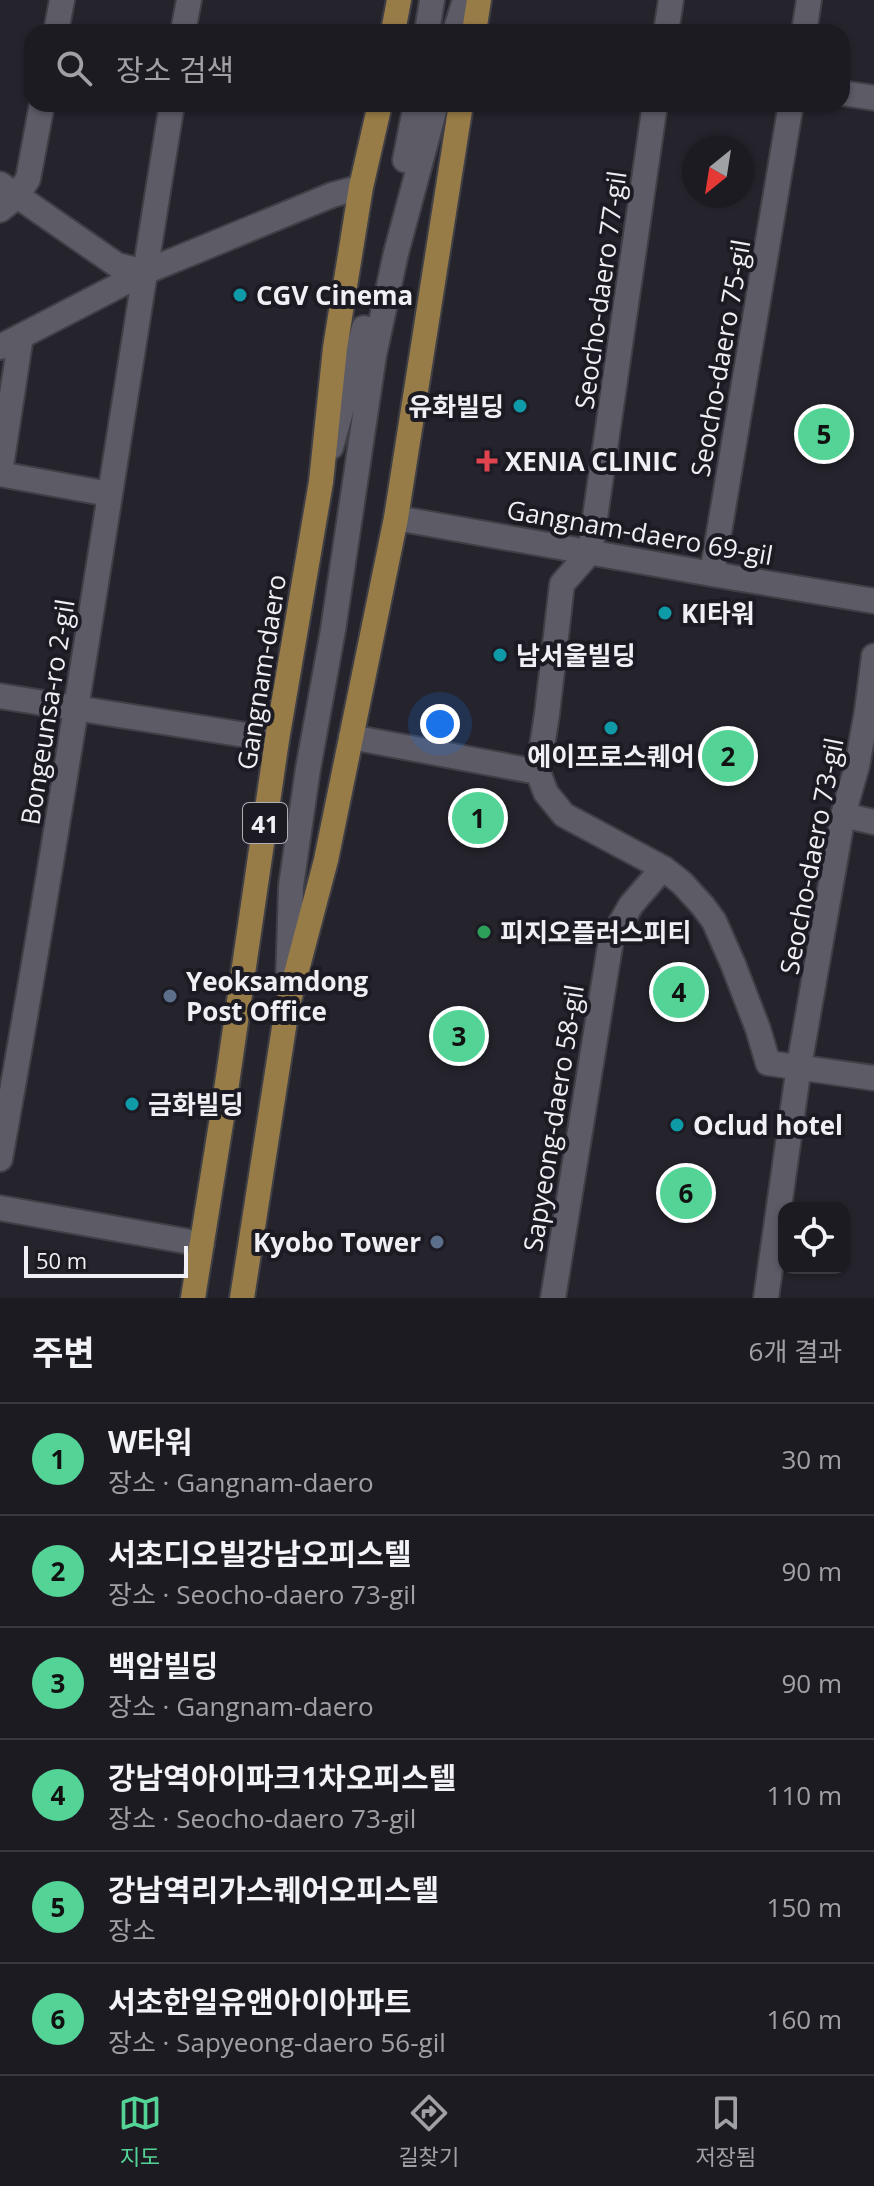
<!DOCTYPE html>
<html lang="ko">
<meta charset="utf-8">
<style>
:root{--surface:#1c1b22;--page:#25242a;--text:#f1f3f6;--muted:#a0a1a5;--line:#3a3940;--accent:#53d396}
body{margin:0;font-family:"Open Sans","Noto Sans KR",sans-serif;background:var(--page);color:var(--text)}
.controls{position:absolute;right:24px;bottom:24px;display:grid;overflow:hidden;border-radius:16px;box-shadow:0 2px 6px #0004}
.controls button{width:72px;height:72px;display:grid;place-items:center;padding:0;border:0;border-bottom:2px solid var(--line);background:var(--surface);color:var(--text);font:40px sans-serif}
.compass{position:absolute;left:682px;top:136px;width:72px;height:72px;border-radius:50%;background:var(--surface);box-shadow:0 2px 6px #0004;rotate:210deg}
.scale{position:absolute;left:24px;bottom:20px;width:164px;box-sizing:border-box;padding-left:8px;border:4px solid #f0eff5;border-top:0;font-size:22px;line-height:28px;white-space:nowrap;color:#f0eff5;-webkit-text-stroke:6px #1c1b24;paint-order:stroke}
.you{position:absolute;left:440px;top:724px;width:28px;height:28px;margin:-20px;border:6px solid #fff;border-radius:50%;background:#1a73e8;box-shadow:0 0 0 12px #1a73e833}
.badge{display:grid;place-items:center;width:52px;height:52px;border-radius:50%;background:var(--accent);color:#111;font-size:26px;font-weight:700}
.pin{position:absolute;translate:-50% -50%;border:4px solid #fff;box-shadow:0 2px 8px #0006}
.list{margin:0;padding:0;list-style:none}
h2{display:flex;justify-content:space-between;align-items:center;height:104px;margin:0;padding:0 32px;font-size:34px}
h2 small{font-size:26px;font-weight:400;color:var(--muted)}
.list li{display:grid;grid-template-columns:52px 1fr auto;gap:24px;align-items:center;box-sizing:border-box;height:112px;padding:0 32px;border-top:2px solid var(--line)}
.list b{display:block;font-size:30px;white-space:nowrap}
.list p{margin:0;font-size:26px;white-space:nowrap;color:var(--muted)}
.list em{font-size:26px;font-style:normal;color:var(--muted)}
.icon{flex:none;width:44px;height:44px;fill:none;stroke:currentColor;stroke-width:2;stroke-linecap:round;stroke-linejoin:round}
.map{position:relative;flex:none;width:874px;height:1298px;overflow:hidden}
.search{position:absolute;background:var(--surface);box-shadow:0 2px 6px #0004;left:24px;right:24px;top:24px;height:88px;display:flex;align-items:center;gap:20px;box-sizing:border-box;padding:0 28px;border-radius:24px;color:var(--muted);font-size:30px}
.sheet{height:776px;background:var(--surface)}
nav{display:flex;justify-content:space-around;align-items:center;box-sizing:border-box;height:112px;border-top:2px solid var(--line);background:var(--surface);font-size:22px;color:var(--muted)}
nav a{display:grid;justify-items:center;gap:4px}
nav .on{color:var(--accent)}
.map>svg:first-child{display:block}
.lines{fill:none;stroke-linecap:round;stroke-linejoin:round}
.minor-casing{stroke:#403f46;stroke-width:28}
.major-casing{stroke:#403f46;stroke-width:28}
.minor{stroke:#5c5b66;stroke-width:24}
.major{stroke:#987c47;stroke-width:24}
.culture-dot{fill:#0f9aa8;stroke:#1c1b24;stroke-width:3}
.health-dot{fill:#e0444e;stroke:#1c1b24;stroke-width:3}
.leisure-dot{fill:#2e9e5b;stroke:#1c1b24;stroke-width:3}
.service-dot{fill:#5c6f8a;stroke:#1c1b24;stroke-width:3}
.labels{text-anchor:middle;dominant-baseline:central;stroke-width:8;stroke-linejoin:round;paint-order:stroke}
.shield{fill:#1c1b24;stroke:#b0afb6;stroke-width:2}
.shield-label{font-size:24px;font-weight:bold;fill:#f0eff5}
.street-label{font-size:26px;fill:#f0eff5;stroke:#1c1b24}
.poi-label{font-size:26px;font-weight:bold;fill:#f0eff5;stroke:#1c1b24;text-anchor:start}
</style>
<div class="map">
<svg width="874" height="1298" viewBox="0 0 874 1298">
<rect width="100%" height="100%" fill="#25242d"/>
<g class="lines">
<defs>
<path id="minor" d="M56,32L62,0
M183,32L189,0
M427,32L432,0
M455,32L465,0
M666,32L671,0
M804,32L809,0
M842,93L874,98
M655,104L590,552L562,584L547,714L538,772L546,793L564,815L663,868L682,883L703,906L714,921L733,964L758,1029L768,1063L874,1078
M405,160L416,104
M0,184L117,265L145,272
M0,210L16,197L28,179L42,104
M0,347L145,272L332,195L361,187
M331,447L364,328
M0,473L21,336
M0,474L109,494
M396,518L712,574L874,601
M712,574L791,104
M0,696L277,740
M351,737L538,772
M843,815L874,822
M288,985L291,886L308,769L333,630L374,355L396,253L436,104
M0,1159C63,808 115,456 172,104
M0,1208L202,1244
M553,1298L611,940L631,905L663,868
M766,1298L799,1066L843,815L857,766L867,711L874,656"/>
<path id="major" d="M393,32L399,0
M474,32L479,0
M193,1298L223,1111L277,740L321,482L335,348L361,187L380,104
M242,1298L287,1008L326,860L396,518L461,104"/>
</defs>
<use href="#minor" class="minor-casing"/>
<use href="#major" class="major-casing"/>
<use href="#minor" class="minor"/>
<use href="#major" class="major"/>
</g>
<g class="culture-dot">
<circle cx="240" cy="295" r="8"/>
<circle cx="520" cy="406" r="8"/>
<circle cx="665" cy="613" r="8"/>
<circle cx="500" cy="655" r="8"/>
<circle cx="611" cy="728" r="8"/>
<circle cx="132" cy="1104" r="8"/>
<circle cx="677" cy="1125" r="8"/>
</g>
<path class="health-dot" d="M483 449h8v8h8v8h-8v8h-8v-8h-8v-8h8z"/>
<circle class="leisure-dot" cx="484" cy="932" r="8"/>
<g class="service-dot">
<circle cx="170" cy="996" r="8"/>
<circle cx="437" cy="1242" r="8"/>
</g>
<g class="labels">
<rect class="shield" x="243" y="803" width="44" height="40" rx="6"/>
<g class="shield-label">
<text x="265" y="823">41</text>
</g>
<g class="street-label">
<text transform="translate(600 290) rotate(-82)">Seocho-daero 77-gil</text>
<text transform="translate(720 358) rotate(-80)">Seocho-daero 75-gil</text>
<text transform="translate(640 532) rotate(10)">Gangnam-daero 69-gil</text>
<text transform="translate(261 672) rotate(-81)">Gangnam-daero</text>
<text transform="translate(47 712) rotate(-81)">Bongeunsa-ro 2-gil</text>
<text transform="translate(811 856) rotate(-79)">Seocho-daero 73-gil</text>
<text transform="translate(553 1118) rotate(-81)">Sapyeong-daero 58-gil</text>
</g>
<g class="poi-label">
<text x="256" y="295">CGV Cinema</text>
<text x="504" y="406" text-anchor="end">유화빌딩</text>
<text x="505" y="461">XENIA CLINIC</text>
<text x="681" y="613">KI타워</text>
<text x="516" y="655">남서울빌딩</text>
<text x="611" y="756" text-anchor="middle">에이프로스퀘어</text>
<text x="500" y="932">피지오플러스피티</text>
<text x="186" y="981">Yeoksamdong<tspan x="186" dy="30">Post Office</tspan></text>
<text x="148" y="1104">금화빌딩</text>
<text x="693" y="1125">Oclud hotel</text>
<text x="421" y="1242" text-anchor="end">Kyobo Tower</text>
</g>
</g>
</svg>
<div class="controls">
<button><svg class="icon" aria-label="locate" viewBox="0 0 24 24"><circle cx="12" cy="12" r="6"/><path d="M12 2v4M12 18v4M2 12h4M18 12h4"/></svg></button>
</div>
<svg class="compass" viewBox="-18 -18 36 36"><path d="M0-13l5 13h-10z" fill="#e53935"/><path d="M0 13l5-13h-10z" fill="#a0a1a5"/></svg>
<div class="scale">50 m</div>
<div class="you"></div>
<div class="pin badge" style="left:478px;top:818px">1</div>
<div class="pin badge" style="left:728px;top:756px">2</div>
<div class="pin badge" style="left:459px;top:1036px">3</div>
<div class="pin badge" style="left:679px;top:992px">4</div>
<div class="pin badge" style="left:824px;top:434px">5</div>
<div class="pin badge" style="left:686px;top:1193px">6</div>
<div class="search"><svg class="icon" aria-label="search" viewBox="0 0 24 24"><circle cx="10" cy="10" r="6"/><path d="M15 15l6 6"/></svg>장소 검색</div>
</div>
<section class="sheet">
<h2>주변<small>6개 결과</small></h2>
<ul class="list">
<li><span class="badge">1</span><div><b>W타워</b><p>장소 · Gangnam-daero</p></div><em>30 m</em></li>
<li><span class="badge">2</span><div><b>서초디오빌강남오피스텔</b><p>장소 · Seocho-daero 73-gil</p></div><em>90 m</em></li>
<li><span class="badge">3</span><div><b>백암빌딩</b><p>장소 · Gangnam-daero</p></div><em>90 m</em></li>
<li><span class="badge">4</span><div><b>강남역아이파크1차오피스텔</b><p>장소 · Seocho-daero 73-gil</p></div><em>110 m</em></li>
<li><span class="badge">5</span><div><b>강남역리가스퀘어오피스텔</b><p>장소</p></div><em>150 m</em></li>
<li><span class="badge">6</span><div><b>서초한일유앤아이아파트</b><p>장소 · Sapyeong-daero 56-gil</p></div><em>160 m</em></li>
</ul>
</section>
<nav>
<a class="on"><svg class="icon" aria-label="map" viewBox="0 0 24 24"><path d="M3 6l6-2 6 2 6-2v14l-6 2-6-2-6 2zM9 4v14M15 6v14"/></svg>지도</a>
<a><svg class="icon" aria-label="directions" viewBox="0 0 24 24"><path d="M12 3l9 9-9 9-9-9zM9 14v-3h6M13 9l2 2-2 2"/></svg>길찾기</a>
<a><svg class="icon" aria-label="saved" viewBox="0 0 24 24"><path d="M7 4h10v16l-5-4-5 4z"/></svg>저장됨</a>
</nav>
